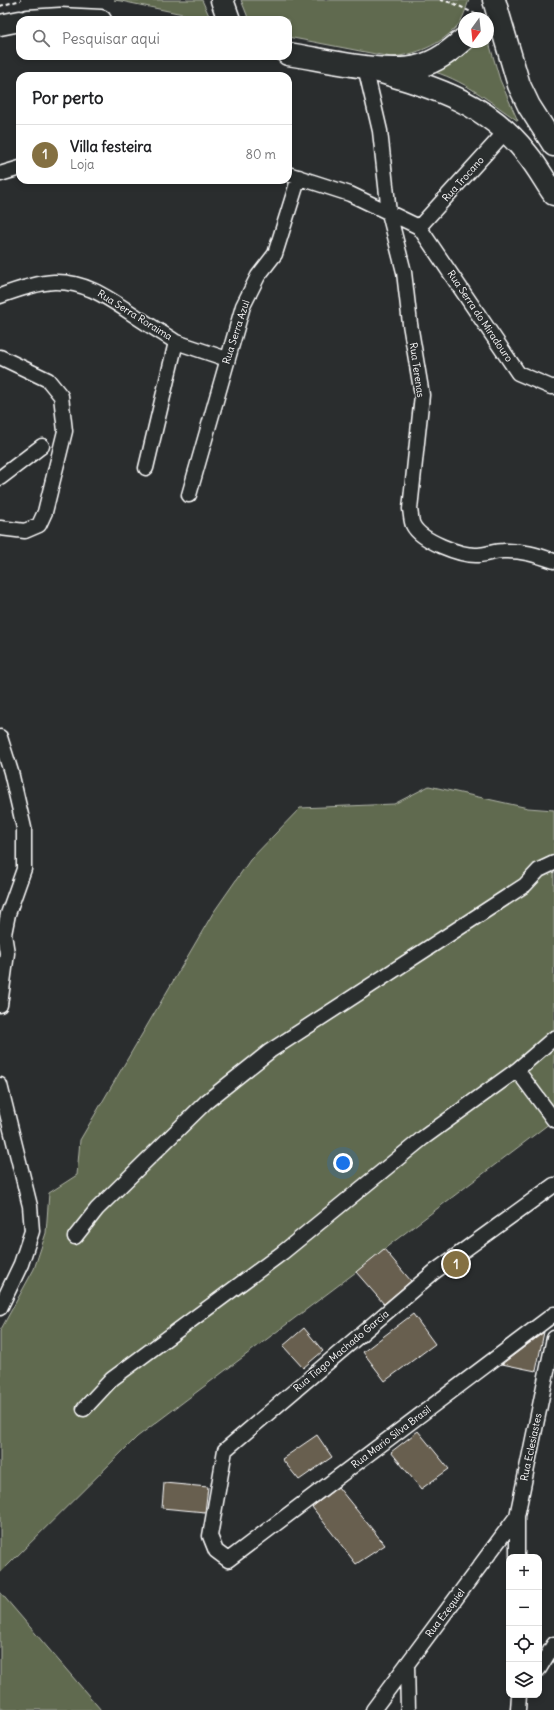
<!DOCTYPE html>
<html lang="pt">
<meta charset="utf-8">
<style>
:root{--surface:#fff;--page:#f6f6f6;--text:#202124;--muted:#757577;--line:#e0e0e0;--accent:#847042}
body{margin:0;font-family:Delius,sans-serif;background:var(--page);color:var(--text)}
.controls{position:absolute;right:12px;bottom:12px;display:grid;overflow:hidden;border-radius:8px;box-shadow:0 2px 6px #0003}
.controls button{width:36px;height:36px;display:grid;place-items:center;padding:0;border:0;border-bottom:1px solid var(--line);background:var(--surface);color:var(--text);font:20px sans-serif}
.compass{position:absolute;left:458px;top:12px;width:36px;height:36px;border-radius:50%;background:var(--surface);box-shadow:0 2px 6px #0003;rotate:195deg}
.you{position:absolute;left:343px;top:1163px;width:14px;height:14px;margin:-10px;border:3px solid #fff;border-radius:50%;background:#1a73e8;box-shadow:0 0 0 6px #1a73e833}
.badge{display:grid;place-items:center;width:26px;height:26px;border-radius:50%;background:var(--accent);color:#fff;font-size:13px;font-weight:700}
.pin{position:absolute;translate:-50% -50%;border:2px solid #fff;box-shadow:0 1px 4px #0006}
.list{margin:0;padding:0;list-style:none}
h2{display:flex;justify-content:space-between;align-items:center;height:52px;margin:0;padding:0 16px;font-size:17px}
h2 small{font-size:13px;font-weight:400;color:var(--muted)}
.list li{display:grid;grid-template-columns:26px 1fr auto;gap:12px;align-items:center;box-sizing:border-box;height:60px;padding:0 16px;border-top:1px solid var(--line)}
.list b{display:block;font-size:15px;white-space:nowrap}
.list p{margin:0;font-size:13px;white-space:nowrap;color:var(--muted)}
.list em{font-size:13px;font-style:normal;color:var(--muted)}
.icon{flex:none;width:22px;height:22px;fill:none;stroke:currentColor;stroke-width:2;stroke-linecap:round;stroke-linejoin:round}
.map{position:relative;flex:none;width:554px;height:1710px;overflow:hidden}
.search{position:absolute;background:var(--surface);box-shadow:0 2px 6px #0003;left:16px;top:16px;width:276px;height:44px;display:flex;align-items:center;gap:10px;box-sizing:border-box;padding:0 14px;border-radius:12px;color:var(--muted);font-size:15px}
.panel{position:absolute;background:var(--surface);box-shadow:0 2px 6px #0003;left:16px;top:72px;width:276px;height:112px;border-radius:12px}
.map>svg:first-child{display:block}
.green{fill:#616a50;stroke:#b0b4a8}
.building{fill:#685e4f;stroke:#fff}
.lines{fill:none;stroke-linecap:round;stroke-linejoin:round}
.minor-casing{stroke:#fff;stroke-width:17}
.secondary-casing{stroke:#fff;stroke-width:23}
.primary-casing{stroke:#fff;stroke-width:25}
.path{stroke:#fff;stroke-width:2;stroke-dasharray:4 3;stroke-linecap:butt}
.minor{stroke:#2a2d2e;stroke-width:14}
.secondary{stroke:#2a2d2e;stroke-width:20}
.primary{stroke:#2a2d2e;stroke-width:22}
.labels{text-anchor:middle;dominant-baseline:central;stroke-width:3;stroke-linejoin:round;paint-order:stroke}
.street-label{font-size:10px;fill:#fff;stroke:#2a2d2e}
</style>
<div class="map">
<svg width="554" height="1710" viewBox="0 0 554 1710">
<rect width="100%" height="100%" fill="#2a2d2e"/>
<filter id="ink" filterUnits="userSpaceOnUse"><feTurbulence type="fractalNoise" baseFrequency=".025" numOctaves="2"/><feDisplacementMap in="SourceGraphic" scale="8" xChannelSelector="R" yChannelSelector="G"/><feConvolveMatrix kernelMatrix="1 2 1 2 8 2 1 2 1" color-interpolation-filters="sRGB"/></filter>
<g filter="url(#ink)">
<path class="green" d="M114,0H202L211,20L121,1Z
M241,0H469C466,8 463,20 457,26C441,45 415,55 391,57L288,37V20H249Z
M488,39L500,80L518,121C489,101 463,79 428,70L472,42H488Z
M429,786L528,808L554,810V1120L384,1249L356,1272L137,1437L0,1573V1331L34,1269L46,1233L49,1193L77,1175L80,1140L213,913L250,860L300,808L394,804Z
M0,1592L101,1710H5L0,1708Z"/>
<path class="building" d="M384,1249L411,1281L384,1304L356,1272Z
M413,1314L435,1344L385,1381L363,1352Z
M304,1328L323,1351L303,1368L283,1346Z
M544,1332L536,1371L502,1364Z
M418,1431L449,1469L421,1489L391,1452Z
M317,1435L332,1457L299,1480L282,1459Z
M164,1483L208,1487L205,1512L162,1508Z
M338,1487L385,1545L356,1564L312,1507Z"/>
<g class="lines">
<defs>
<path id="minor" d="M365,67L380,131L389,213L404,272L410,324L422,395L410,509C411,514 411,521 413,525C421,541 461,556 478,555C486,555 494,551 503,551C521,550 537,555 554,561
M0,174L20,168
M288,174L350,194L419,227
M419,227L518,373L551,387H554
M419,227L506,131
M0,296C16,290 36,283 54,282C88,281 112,301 140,319C152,327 164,334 176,342L146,468
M176,342L227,359
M0,357L48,380L61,396L65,431L45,512L39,525L25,531L0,528
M0,478L42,446
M189,495L243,306L258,276L275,254L299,177
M0,737L11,772L24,828V869L8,914L4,934L7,953L0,1005
M517,1070L554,1120
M0,1085L30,1206L32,1231L21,1264L0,1308
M554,1185L434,1272L225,1450L210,1536L216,1551L228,1560L554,1314
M75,1237L97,1209L206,1102L270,1051L525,885L539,870L554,863
M84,1409L112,1379L282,1253L423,1138L517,1070L554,1038
M517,1557V1516L554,1338
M407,1664L408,1710
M539,1669L554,1644
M373,1710L517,1516
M518,1710L519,1695"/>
<path id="secondary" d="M28,20L60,18L101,20
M0,25L20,21"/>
<path id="primary" d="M222,0L229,20
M494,0L519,85L529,106L554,145
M288,54C322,59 388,76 420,66C438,61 450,51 464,39
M365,67C428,86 484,99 527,154C537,166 545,181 554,194"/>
</defs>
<use href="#minor" class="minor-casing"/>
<use href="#secondary" class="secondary-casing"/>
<use href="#primary" class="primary-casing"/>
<path class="path" d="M440,0L453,3L481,17
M0,6L21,0"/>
<use href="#minor" class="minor"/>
<use href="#secondary" class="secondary"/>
<use href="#primary" class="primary"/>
</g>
</g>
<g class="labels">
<g class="street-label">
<text transform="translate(463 179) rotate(-48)">Rua Trocano</text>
<text transform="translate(135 315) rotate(32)">Rua Serra Roraima</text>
<text transform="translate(480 316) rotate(56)">Rua Serra do Miradouro</text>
<text transform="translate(236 332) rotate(-72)">Rua Serra Azul</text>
<text transform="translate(417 370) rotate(82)">Rua Terenas</text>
<text transform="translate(341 1351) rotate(-40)">Rua Tiago Machado Garcia</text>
<text transform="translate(391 1437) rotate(-37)">Rua Mario Silva Brasil</text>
<text transform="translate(531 1447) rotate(-78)">Rua Eclesiastes</text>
<text transform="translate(445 1613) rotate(-53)">Rua Ezequiel</text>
</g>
</g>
</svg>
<div class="controls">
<button>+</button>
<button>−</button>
<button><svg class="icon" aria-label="locate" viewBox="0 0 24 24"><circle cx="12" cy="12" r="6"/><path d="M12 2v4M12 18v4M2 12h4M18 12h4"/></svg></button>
<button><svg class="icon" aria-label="layers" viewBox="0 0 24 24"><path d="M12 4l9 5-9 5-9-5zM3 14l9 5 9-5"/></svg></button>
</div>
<svg class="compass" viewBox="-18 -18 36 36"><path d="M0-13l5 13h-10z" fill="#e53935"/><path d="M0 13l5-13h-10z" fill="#757577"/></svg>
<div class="you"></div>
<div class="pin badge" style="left:456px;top:1264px">1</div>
<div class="search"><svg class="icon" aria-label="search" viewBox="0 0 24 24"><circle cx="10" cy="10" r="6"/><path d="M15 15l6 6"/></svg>Pesquisar aqui</div>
<section class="panel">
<h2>Por perto<small></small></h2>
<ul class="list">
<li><span class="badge">1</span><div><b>Villa festeira</b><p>Loja</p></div><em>80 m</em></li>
</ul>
</section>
</div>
